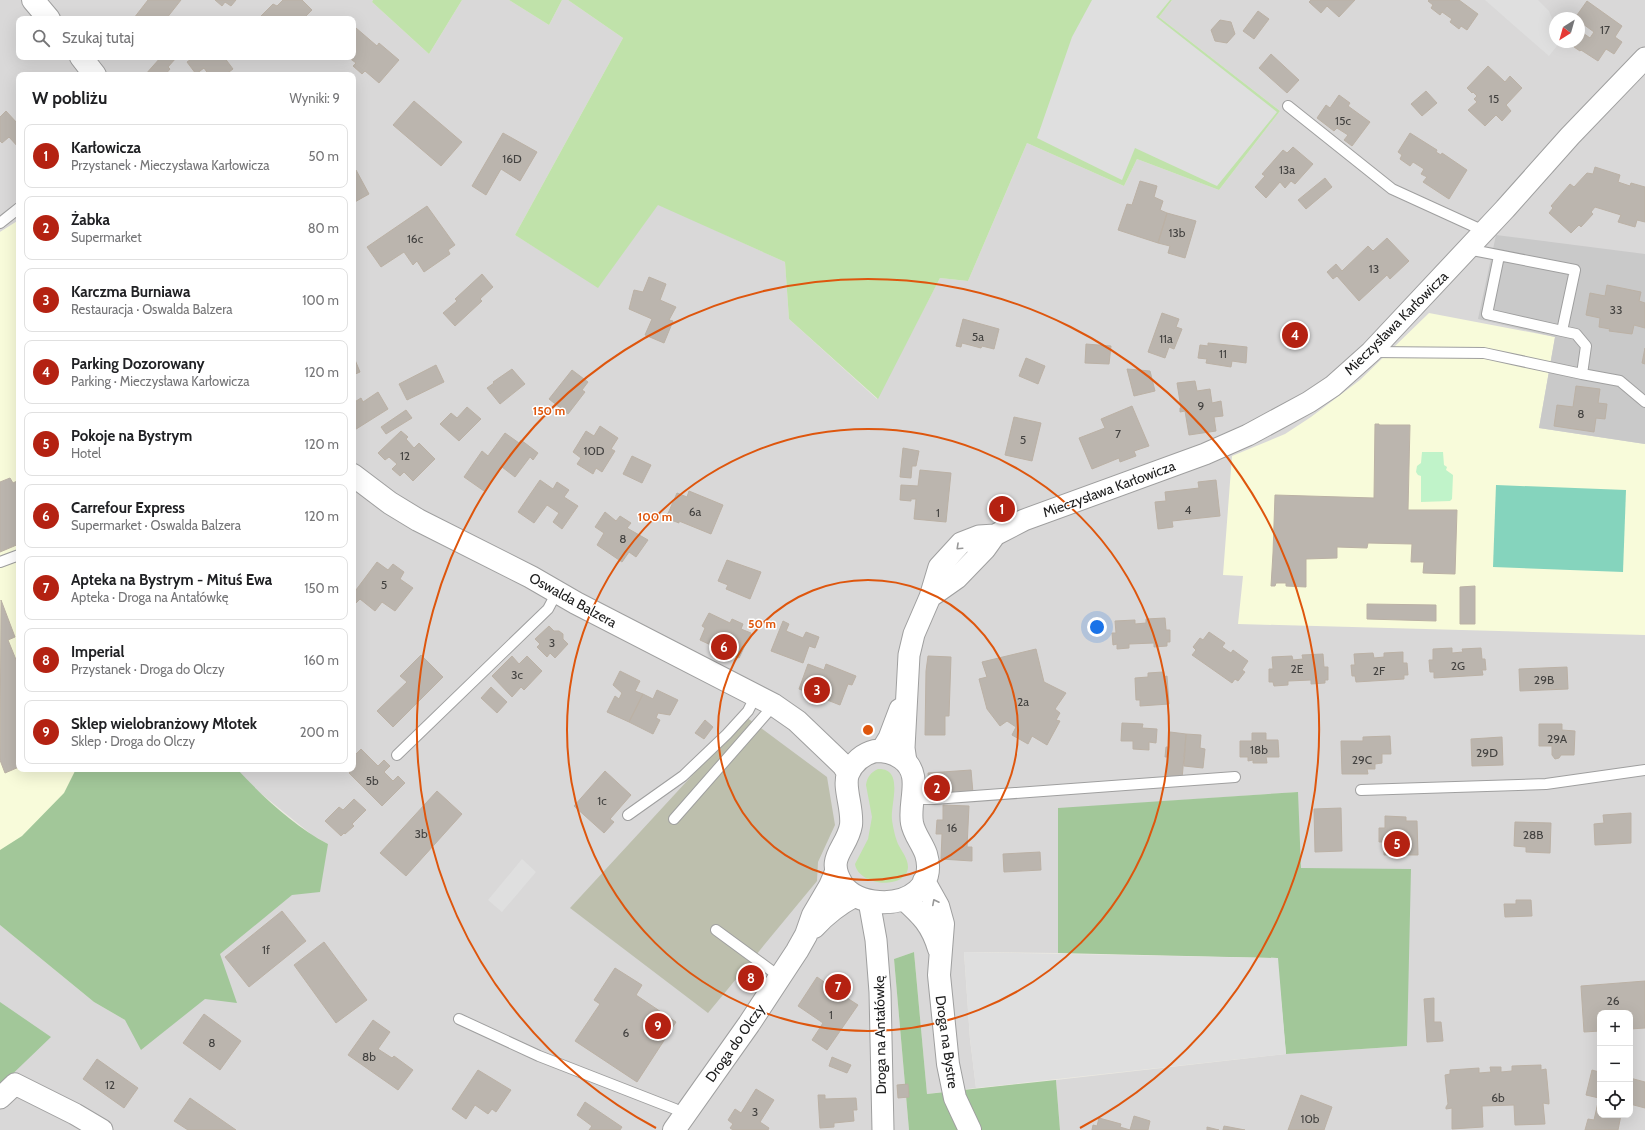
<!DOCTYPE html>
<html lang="pl">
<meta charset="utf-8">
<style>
:root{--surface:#fff;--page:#f6f6f6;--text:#202124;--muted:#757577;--line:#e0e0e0;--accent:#b42212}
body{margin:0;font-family:Cabin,sans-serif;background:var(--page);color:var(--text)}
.controls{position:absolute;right:12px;bottom:12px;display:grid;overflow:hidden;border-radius:8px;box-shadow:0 4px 16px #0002}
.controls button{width:36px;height:36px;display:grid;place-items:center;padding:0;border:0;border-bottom:1px solid var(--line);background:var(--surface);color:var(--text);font:20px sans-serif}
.compass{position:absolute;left:1549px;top:12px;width:36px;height:36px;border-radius:50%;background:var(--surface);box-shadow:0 4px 16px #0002;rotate:217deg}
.you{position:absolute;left:1097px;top:627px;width:14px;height:14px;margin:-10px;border:3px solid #fff;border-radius:50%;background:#1a73e8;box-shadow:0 0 0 6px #1a73e833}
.badge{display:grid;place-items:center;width:26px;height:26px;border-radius:50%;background:var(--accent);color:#fff;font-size:13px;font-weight:700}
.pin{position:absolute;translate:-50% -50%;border:2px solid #fff;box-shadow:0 1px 4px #0006}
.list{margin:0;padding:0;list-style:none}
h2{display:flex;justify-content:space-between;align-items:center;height:52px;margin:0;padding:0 16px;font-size:17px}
h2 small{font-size:13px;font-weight:400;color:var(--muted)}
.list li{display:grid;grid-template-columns:26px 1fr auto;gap:12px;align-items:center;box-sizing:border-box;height:64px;margin:0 8px 8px;padding:0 8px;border:1px solid var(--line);border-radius:8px}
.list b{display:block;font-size:15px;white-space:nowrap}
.list p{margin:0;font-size:13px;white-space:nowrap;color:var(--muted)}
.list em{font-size:13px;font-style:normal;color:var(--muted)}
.icon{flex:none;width:22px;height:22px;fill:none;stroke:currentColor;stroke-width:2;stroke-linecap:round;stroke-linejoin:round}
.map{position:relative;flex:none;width:1645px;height:1130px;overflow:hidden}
.search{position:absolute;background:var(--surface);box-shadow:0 4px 16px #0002;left:16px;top:16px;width:340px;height:44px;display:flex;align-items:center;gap:10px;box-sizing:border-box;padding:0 14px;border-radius:8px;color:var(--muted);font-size:15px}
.panel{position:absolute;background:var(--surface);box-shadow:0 4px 16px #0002;left:16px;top:72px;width:340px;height:700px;border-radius:8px}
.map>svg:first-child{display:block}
.residential{fill:#d9d8d8;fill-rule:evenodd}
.education{fill:#f8fbda}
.religious{fill:#c9c9c9}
.construction{fill:#bdbfad}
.grass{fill:#c0e2aa}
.forest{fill:#a2c799}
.park{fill:#c0f3c9}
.pitch{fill:#85d4bd}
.parking{fill:#dfdfdf}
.building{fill:#bbb5ae;stroke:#bbb1a5}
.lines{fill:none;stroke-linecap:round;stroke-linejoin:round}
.service-casing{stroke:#9f9f9f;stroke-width:12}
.minor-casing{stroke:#9f9f9f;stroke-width:23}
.tertiary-casing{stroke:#9f9f9f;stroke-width:24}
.service{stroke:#fff;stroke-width:10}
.minor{stroke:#fff;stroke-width:21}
.tertiary{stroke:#fff;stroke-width:22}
.oneway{stroke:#989898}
.ring{fill:none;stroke:#de560d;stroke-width:2}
.labels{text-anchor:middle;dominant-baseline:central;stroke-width:3;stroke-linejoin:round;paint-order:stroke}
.number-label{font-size:12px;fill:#434240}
.street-label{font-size:14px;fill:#1b1b1b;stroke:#fff}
.centre{fill:#de560d;stroke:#fff;stroke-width:2}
.ring-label{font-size:12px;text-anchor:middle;font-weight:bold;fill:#de560d;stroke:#fff;stroke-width:3;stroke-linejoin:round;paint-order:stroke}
</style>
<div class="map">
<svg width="1645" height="1130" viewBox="0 0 1645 1130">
<rect width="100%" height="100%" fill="#ebe9e1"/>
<path class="residential" d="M0,0H373L372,2L429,54L462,0H509L549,25L562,0H568L623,38L515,235L598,287L658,204L785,262L789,319L877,399L940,278L968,281L1027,143L1124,186L1137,159L1219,190L1280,111L1159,17L1172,0H1645V1130H1060L1056,1080L1286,1054L1407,1046L1301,868L1297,792L1058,809V953L964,952L970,1039L976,1088L927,1094L914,952L894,959L909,1130H0V925L94,1002L125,1020L328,844L312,835L259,792L234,769H353V75H19V220L0,232ZM1555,18H1579V42H1555ZM19,19H353V57H19ZM1600,1013H1630V1115H1600Z"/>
<path class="education" d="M19,220V769H234L0,879V232Z
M1429,313L1555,337L1539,428L1645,444V635L1238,624L1243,576L1223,575L1232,456L1285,434L1311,417L1360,380Z"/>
<path class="religious" d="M1496,235L1645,254V444L1539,428L1555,337L1478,319Z"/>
<path class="construction" d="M746,717L827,777L835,825L818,862L817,881L708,1013L570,908Z"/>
<path class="grass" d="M373,0H462L429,54L372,2Z
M509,0H562L549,25Z
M568,0H1172L1159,17L1280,111L1219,190L1137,159L1124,186L1027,143L968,281L940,278L878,399L789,319L785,262L658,205L598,288L515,235L623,38Z
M878,769C905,768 890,805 892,820C893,827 895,837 898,844C902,852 911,862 907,872C898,890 858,884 855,864L868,839L872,817L866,785C867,777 871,772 878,769Z"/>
<path class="forest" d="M76,769H237C263,797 294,826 328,844L320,892L292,895L220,954L237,1003L205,999L141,1050L125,1020L94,1002L0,925V850L22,836L64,793Z
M1298,792L1301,868L1411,869L1407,1046L1286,1054L1277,958L1058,953V808Z
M914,952L927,1094L1056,1080L1060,1130H909L894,959Z
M0,1002L51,1037L0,1086Z"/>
<path class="park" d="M1422,452H1443L1444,465L1447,467L1446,470L1453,475L1452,499L1450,501L1421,502V476L1418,475L1416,472L1417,466L1421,463Z"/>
<path class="pitch" d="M1496,485L1626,490L1623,572L1493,567Z"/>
<path class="parking" d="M1092,0H1170L1156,17L1277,112L1217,186L1135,148L1122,180L1037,138L1072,37Z
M1485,0H1538L1549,11L1555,27V42H1560L1549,56Z
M522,859L536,872L502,912L488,900Z
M964,952L1278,958L1286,1054L976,1088L970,1039Z"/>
<path class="building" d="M148,0H181L166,19H135L134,18Z
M215,0H236L231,6L225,2L222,6Z
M283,0H302L312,10L303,19H258L273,4L277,6Z
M1311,0H1355L1339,17L1327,6L1321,13L1309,2Z
M1429,0H1459L1478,14L1467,30L1461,26L1459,29L1450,22L1452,19L1442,12L1440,15L1431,8L1433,5L1428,1Z
M1587,1L1622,26L1615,37L1622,42L1614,54L1606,49L1598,61L1581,50L1580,51L1574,47L1577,42H1579L1583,33L1590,38L1594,32L1579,21V18H1575Z
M1258,11L1269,19L1254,39L1243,31Z
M1220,20L1231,22L1235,34L1227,43L1215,41L1211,30Z
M356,28L377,46L379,43L399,60L379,83L365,71L362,74L353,66L356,63L348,57H353V32Z
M1271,54L1299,80L1287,93L1259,68Z
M161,57L176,58L168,67L170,69L165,75H145Z
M194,57H224L233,69L225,75H209L204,68L196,74L187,62Z
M1488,66L1505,82L1510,76L1522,88L1506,105L1511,111L1502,121L1496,115L1485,126L1468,110L1477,102L1474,99L1477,96L1473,92L1472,93L1467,88Z
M1426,91L1437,103L1422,116L1411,104Z
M1339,95L1350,103L1348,106L1370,122L1352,146L1344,140L1348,135L1337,128L1334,131L1317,118L1326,105L1330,108Z
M414,101L462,142L441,166L393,125Z
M6,111L17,123L19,121V148L9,137L2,143L0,141V117Z
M503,133L537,152L520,181L501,169L486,195L472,186Z
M1410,133L1437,150L1436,152L1441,155L1442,153L1467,170L1449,199L1423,182L1427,177L1421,174L1424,169L1413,162L1410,166L1400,159L1402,155L1398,152Z
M1293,147L1313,164L1295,184L1291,181L1285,188L1280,182L1266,198L1255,187L1265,176L1262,174L1283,150L1287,153Z
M1595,167L1620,175L1618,182L1630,186L1631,183L1645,187V222L1637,220L1635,227L1618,222L1621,215L1595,207L1591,212L1593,214L1581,227L1579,225L1571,233L1549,213L1553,208L1551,206L1570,184L1574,187L1587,173L1593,174Z
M356,170L369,194L353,203V172Z
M1325,178L1332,187L1306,209L1298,200Z
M1140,181L1157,186L1154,197L1163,201L1160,210L1167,213L1158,243L1118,230L1127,204L1132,205Z
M427,206L455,245L448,250L450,254L424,272L417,261L413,265L404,252L381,267L367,247Z
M1167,213L1196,221L1185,258L1168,253L1170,246L1158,243Z
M1387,238L1409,261L1390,279L1387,275L1359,301L1337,276L1333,279L1327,272L1336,264L1342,271L1368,246L1373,251Z
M482,274L493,287L480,299L482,301L455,326L443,313L457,301L455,299Z
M649,277L666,284L660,300L676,307L669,320L673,321L664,343L645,335L652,319L629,309L634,290L643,292Z
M1607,285L1641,292L1639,301L1645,303V328L1634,325L1632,334L1609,331L1610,329L1599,327L1600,318L1586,315L1590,293L1605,296Z
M1162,313L1179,319L1176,327L1182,329L1174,349L1169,347L1165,358L1148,352Z
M963,319L999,329L994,349L982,346L981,348L962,343L961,347L956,346Z
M1208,343L1247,347L1246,363L1232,361L1231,367L1206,363L1207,359L1198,358L1200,345L1208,346Z
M1086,344L1111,346L1109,364L1085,363Z
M1645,348V364L1642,363Z
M353,355L360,372L353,375Z
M1026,358L1045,366L1038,384L1019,376Z
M436,365L444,382L407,400L399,384Z
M512,369L525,384L500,404L487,388L494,383L493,382Z
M1127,369L1150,371L1155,391L1134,396Z
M572,370L588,382L582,390L585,392L568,414L549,399Z
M1195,381L1197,391L1210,389L1212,403L1221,401L1223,416L1214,417L1216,431L1189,435L1185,411L1180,412V408H1181L1177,383Z
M1576,386L1600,389L1598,403L1607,404L1605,419L1596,418L1594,432L1554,426L1557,405L1573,407Z
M378,392L388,409L353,431V403L361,398L363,402Z
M1132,406L1149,446L1134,451L1136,456L1120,462L1119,458L1092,469L1079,438L1105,428L1101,419Z
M467,407L481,419L459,441L440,424L451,413L457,418Z
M406,410L412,418L386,434L381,427Z
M1014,417L1041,423L1032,461L1005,455Z
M1375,424H1379V425H1410L1408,510H1457L1455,574L1423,573L1424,562H1411L1412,544L1368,543L1367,548L1337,547V558L1306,559V587L1286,586V583H1276L1275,586H1271L1273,553L1275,495L1374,498Z
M600,426L618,438L611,449L615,451L602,472L596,468L593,474L577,464L581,458L573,452L586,431L594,436Z
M401,431L408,437L406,439L414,448L419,443L435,459L413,481L404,472L400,476L392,469L397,464L389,457L385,460L378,453Z
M505,433L519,443L521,440L538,453L533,460L530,457L515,477L502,467L484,491L464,477L482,451L488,456Z
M903,448L919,451L916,466H912L911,478L900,477Z
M632,456L651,465L642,483L623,474Z
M920,470L951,473L946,522L914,519L916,499H911V501L900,500L901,485L918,486Z
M10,478L13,483L19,480V544L0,552V482Z
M540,480L553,489L557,482L569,490L564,497L578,506L562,529L553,522L559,513L547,505L534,523L518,512Z
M1216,480L1220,516L1172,521L1173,527L1158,529L1155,502L1166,501L1165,492L1199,488L1198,482Z
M689,491L723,505L711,534L679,521V523L666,518L677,493L687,497Z
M605,512L616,521L620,516L631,523L627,528L648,540L636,557L629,552L622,562L597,545L604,533L595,527Z
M727,560L761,572L750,599L726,589L728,585L718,581Z
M377,562L388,570L393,564L404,572L400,579L413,588L395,611L382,602L375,611L360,599L356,603L353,601V594Z
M1475,586V624H1460V587Z
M1,600L15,637L8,640L19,667V767L5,773L0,760Z
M1367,604L1436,605V621L1367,619Z
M709,613L730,623L732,619L743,624L741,629L751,633L739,658L700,640L705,628L702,626Z
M1165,618L1166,630H1170V642H1167V646L1154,647V643L1129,644V648L1117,649V644L1113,645L1112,633H1116L1115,621L1135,620V624L1146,623V619Z
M783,621L789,624L786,631L803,638L806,632L819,637L815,648L809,646L803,663L771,651Z
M549,626L554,631H559L563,634V639L568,644L555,658L550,653L547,657L537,647L540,644L535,639Z
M1209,632L1225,643L1222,647L1231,653L1233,650L1248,661L1242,670L1245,672L1238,681L1235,679L1232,683L1192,655L1196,650L1193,647L1200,638L1203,640Z
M1452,648V653L1463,652L1462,649L1481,648L1482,659H1485L1486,670H1482L1483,675L1434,678V672H1430L1429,660H1433V649Z
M1036,649L1044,682L1066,693L1055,709L1060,713L1056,720L1060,721L1047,745L1032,736L1028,744L1012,735L1016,727L1007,721L1000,726L987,709L979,679L987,677L982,662Z
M1403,652V663H1407L1408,675H1404V679L1356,682L1355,676H1352L1351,665H1355L1354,654L1373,653L1374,658L1384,657V653Z
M1323,654L1324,667H1328V680H1325V683L1311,684V680L1288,681V685L1274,686L1273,682H1269V669H1273L1272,657L1292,656L1293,660L1303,659L1302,655Z
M421,655L443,677L393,727L377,711L407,682L400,676Z
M512,656L519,664L527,656L542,671L524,690L521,687L512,697L492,676Z
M928,656L951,657L949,716H945V735H925L926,671Z
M808,664L824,670L826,664L856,676L852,685L848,684L840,705L799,689Z
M1567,667L1568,689L1520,691L1519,669Z
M620,671L640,681L635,691L643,694L629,722L607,712L615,696L619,699L622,693L613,685Z
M1163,672V677L1167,676L1169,704L1140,706V700H1136L1135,678L1148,677V673Z
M491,687L507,702L497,713L481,698Z
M657,690L678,700L670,715L658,713L656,718L660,720L653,734L629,722L643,694L653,699Z
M705,720L713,727L704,739L695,733Z
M1122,723L1143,724L1142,728L1157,729L1156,743L1149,742V750L1133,749V741H1121Z
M1539,724H1562V730L1575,731L1574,755H1561L1559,758L1555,759L1552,755V746H1539Z
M1170,732L1186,734L1182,779L1167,778L1168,757H1165L1166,747H1169Z
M1252,733H1266V740H1278L1279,757H1266L1267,763H1253V760L1248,761V757H1240V741H1252Z
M1186,734L1201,735L1200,748L1205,749L1203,768L1184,766Z
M1390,736L1391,754H1382V763L1375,764V769H1367L1368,774H1342L1341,741H1363V737Z
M1502,737L1503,765L1472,766L1471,739Z
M361,749L378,766L384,760L390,766L384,772L393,781L398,776L405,783L382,806L349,773L355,767L353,765V757Z
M971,770L973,793L930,796L928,773Z
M605,771L631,795L610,819L614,822L604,833L574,806Z
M437,791L462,814L406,876L380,853Z
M354,799L366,810L352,824L354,826L345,834L344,833L341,836L325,821L339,807L343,810Z
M943,805L969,806L967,847H972V861L941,859L942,834H936L937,820H943Z
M1341,808L1342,851L1315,852L1314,809Z
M1631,813V843L1595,845L1594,824L1604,823L1603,815Z
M1385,816L1406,817V821H1417L1418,855H1384V842H1379V828H1385Z
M1515,822L1551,823L1550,853L1526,852V847L1514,846Z
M1040,852L1041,870L1004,872L1003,854Z
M1516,900H1531L1532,916L1505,917L1504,904H1516Z
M282,911L306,941L249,987L225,957Z
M324,942L367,1000L336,1023L294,965Z
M615,968L642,985L636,995L676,1022L637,1082L575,1041L600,1004L594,1000Z
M817,977L830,986L835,979L849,988L844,996L858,1005L827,1050L812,1040L823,1023L798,1006Z
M1645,981V1028L1630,1029V1013H1600V1031L1584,1032L1581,986Z
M1434,998V1022H1441L1443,1041L1427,1042L1424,999Z
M204,1014L241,1041L220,1070L183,1043Z
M373,1020L390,1032L378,1049L392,1058L394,1056L413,1070L398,1090L348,1055Z
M832,1057L851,1065L847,1073L829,1066Z
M97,1059L138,1088L124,1108L83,1079Z
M1541,1065V1070L1546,1069L1549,1101V1104L1543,1103L1545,1124L1515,1125L1514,1105L1482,1106L1483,1127L1452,1129V1108L1446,1109V1107L1448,1104L1445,1075L1450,1074V1070L1479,1068V1073L1491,1072L1490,1067H1501V1072L1512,1071V1066Z
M1600,1065V1115H1621L1618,1130H1585L1588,1119L1594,1120L1599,1098L1586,1095L1592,1070L1599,1072Z
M478,1070L511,1090L496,1112L492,1109L488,1114L475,1105L466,1119L452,1109Z
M1630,1078L1645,1082V1108L1630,1104Z
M908,1084L909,1097L898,1098L897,1085Z
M756,1089L774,1100L760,1122L769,1128L768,1130H733L730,1128L733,1124L728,1120L735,1109L741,1113Z
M818,1095H825V1099L856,1098L857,1110H853L854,1121L834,1123V1127L820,1128Z
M1301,1095L1332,1107L1324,1130H1288Z
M190,1098L236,1130H188L174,1121Z
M585,1102L622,1127L620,1130H589L592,1126L577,1115Z
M1134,1116L1150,1121L1148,1130H1092L1093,1125L1097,1126L1099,1118L1121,1124L1120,1127L1130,1130Z
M1224,1126L1245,1130H1223Z
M1207,1127L1219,1130H1207Z"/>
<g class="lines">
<defs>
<path id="service" d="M1288,106L1392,189L1484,231
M0,223L19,208
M1467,249L1575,270L1562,331L1487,314L1499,256
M1372,352L1484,353L1582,374L1586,346L1576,334L1562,331
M1582,374L1620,381L1645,402
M0,562L19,555
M397,755L548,609L557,592
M1361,790L1546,784L1645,770
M912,799H934L1235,777
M628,815L683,776L727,734L748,711L756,695
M674,819L774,705
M716,930L780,977
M459,1019L539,1056L675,1109L685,1115"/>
<path id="minor" d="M930,597L957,578L985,549L995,535L1024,520L1205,454L1248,435L1309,402L1333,386L1371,352L1505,209L1570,136L1645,58
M881,751L889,738L900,709
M906,762L904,748L909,655L914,634L930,597L939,567L961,543L979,536L995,535
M869,901L876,940L880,992L883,1130
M0,1098L15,1084L75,1114L102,1130"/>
<path id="tertiary" d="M33,0L49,19
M81,57L95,75
M353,475L390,503L418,520L531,577L576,603L774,705L797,721L843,765L848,773
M875,751C885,751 892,752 901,758C924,774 908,801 912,823C914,834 922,843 926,854C936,887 908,904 879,902C865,901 850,896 842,884C825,857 847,849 851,825C853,808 843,787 848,774C853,762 863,754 875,751Z
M924,881L938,906L943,924L939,975L948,1064L955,1098L970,1130
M904,899C922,915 932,925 939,949
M814,927C826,914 839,904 854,896
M674,1130L749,1024L797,951L806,935L813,915L830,886L836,872"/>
</defs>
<use href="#service" class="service-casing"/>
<use href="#minor" class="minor-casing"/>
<use href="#tertiary" class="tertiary-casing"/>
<use href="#service" class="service"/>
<use href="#minor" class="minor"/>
<use href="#tertiary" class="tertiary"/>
</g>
<defs><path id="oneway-chevron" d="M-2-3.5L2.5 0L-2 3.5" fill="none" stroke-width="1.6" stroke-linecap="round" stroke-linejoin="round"/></defs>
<g class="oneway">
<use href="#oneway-chevron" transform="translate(959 547) rotate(137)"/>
<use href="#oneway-chevron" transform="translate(935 902) rotate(-117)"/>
</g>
<g class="ring">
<circle cx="868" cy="730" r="150"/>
<circle cx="868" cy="730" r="301"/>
<path d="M656 1128A451 451 0 1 1 1080 1128"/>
</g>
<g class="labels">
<g class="number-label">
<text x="1605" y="29">17</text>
<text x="1494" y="98">15</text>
<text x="1343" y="120">15c</text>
<text x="512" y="158">16D</text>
<text x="1287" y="169">13a</text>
<text x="1177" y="232">13b</text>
<text x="415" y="238">16c</text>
<text x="1374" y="268">13</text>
<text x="1616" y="309">33</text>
<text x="978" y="336">5a</text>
<text x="1166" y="338">11a</text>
<text x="1223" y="353">11</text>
<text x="1201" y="405">9</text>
<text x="1581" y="413">8</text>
<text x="1118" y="433">7</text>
<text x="1023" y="439">5</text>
<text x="594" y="450">10D</text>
<text x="405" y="455">12</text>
<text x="1188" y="509">4</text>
<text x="695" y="511">6a</text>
<text x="938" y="512">1</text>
<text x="623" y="538">8</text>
<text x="384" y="584">5</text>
<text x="552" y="642">3</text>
<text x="1458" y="665">2G</text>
<text x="1297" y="668">2E</text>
<text x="1379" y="670">2F</text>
<text x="517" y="674">3c</text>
<text x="1544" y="679">29B</text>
<text x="1023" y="701">2a</text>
<text x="1557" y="738">29A</text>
<text x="1259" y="749">18b</text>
<text x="1487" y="752">29D</text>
<text x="1362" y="759">29C</text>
<text x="372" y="780">5b</text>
<text x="602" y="800">1c</text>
<text x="952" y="827">16</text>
<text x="421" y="833">3b</text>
<text x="1533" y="834">28B</text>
<text x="266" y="949">1f</text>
<text x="1613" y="1000">26</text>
<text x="831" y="1014">1</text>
<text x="626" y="1032">6</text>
<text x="212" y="1042">8</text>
<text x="369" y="1056">8b</text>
<text x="110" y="1084">12</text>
<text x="1498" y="1097">6b</text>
<text x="755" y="1111">3</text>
<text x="1310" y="1118">10b</text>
</g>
<g class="street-label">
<text transform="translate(1396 323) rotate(-45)">Mieczysława Karłowicza</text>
<text transform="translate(1109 489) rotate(-20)">Mieczysława Karłowicza</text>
<text transform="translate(573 600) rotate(29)">Oswalda Balzera</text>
<text transform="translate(880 1035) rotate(-91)">Droga na Antałówkę</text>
<text transform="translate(947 1042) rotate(82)">Droga na Bystre</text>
<text transform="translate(735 1043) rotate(-55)">Droga do Olczy</text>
</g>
</g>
<circle cx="868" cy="730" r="6" class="centre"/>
<g class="ring-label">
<text x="549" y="415">150 m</text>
<text x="655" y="521">100 m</text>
<text x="762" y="628">50 m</text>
</g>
</svg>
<div class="controls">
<button>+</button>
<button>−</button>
<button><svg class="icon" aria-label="locate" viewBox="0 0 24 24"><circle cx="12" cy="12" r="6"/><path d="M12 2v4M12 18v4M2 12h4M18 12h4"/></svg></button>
</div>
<svg class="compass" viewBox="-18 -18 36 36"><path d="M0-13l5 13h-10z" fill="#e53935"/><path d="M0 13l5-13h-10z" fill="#757577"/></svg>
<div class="you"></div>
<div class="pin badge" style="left:1002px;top:509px">1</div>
<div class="pin badge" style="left:937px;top:788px">2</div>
<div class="pin badge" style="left:817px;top:690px">3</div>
<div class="pin badge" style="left:1295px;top:335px">4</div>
<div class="pin badge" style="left:1397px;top:844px">5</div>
<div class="pin badge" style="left:724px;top:647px">6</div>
<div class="pin badge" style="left:838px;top:987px">7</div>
<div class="pin badge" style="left:751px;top:978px">8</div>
<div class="pin badge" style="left:658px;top:1026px">9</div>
<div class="search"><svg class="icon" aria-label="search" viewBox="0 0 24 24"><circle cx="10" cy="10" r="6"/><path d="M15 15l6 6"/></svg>Szukaj tutaj</div>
<section class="panel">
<h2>W pobliżu<small>Wyniki: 9</small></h2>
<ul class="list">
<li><span class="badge">1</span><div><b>Karłowicza</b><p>Przystanek · Mieczysława Karłowicza</p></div><em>50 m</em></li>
<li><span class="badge">2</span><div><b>Żabka</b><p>Supermarket</p></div><em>80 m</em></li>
<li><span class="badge">3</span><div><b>Karczma Burniawa</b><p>Restauracja · Oswalda Balzera</p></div><em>100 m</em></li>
<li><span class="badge">4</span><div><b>Parking Dozorowany</b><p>Parking · Mieczysława Karłowicza</p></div><em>120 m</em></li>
<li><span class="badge">5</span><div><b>Pokoje na Bystrym</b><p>Hotel</p></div><em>120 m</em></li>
<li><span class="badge">6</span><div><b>Carrefour Express</b><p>Supermarket · Oswalda Balzera</p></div><em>120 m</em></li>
<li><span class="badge">7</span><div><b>Apteka na Bystrym - Mituś Ewa</b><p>Apteka · Droga na Antałówkę</p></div><em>150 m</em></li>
<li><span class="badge">8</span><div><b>Imperial</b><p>Przystanek · Droga do Olczy</p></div><em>160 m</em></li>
<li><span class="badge">9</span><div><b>Sklep wielobranżowy Młotek</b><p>Sklep · Droga do Olczy</p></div><em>200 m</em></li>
</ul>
</section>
</div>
